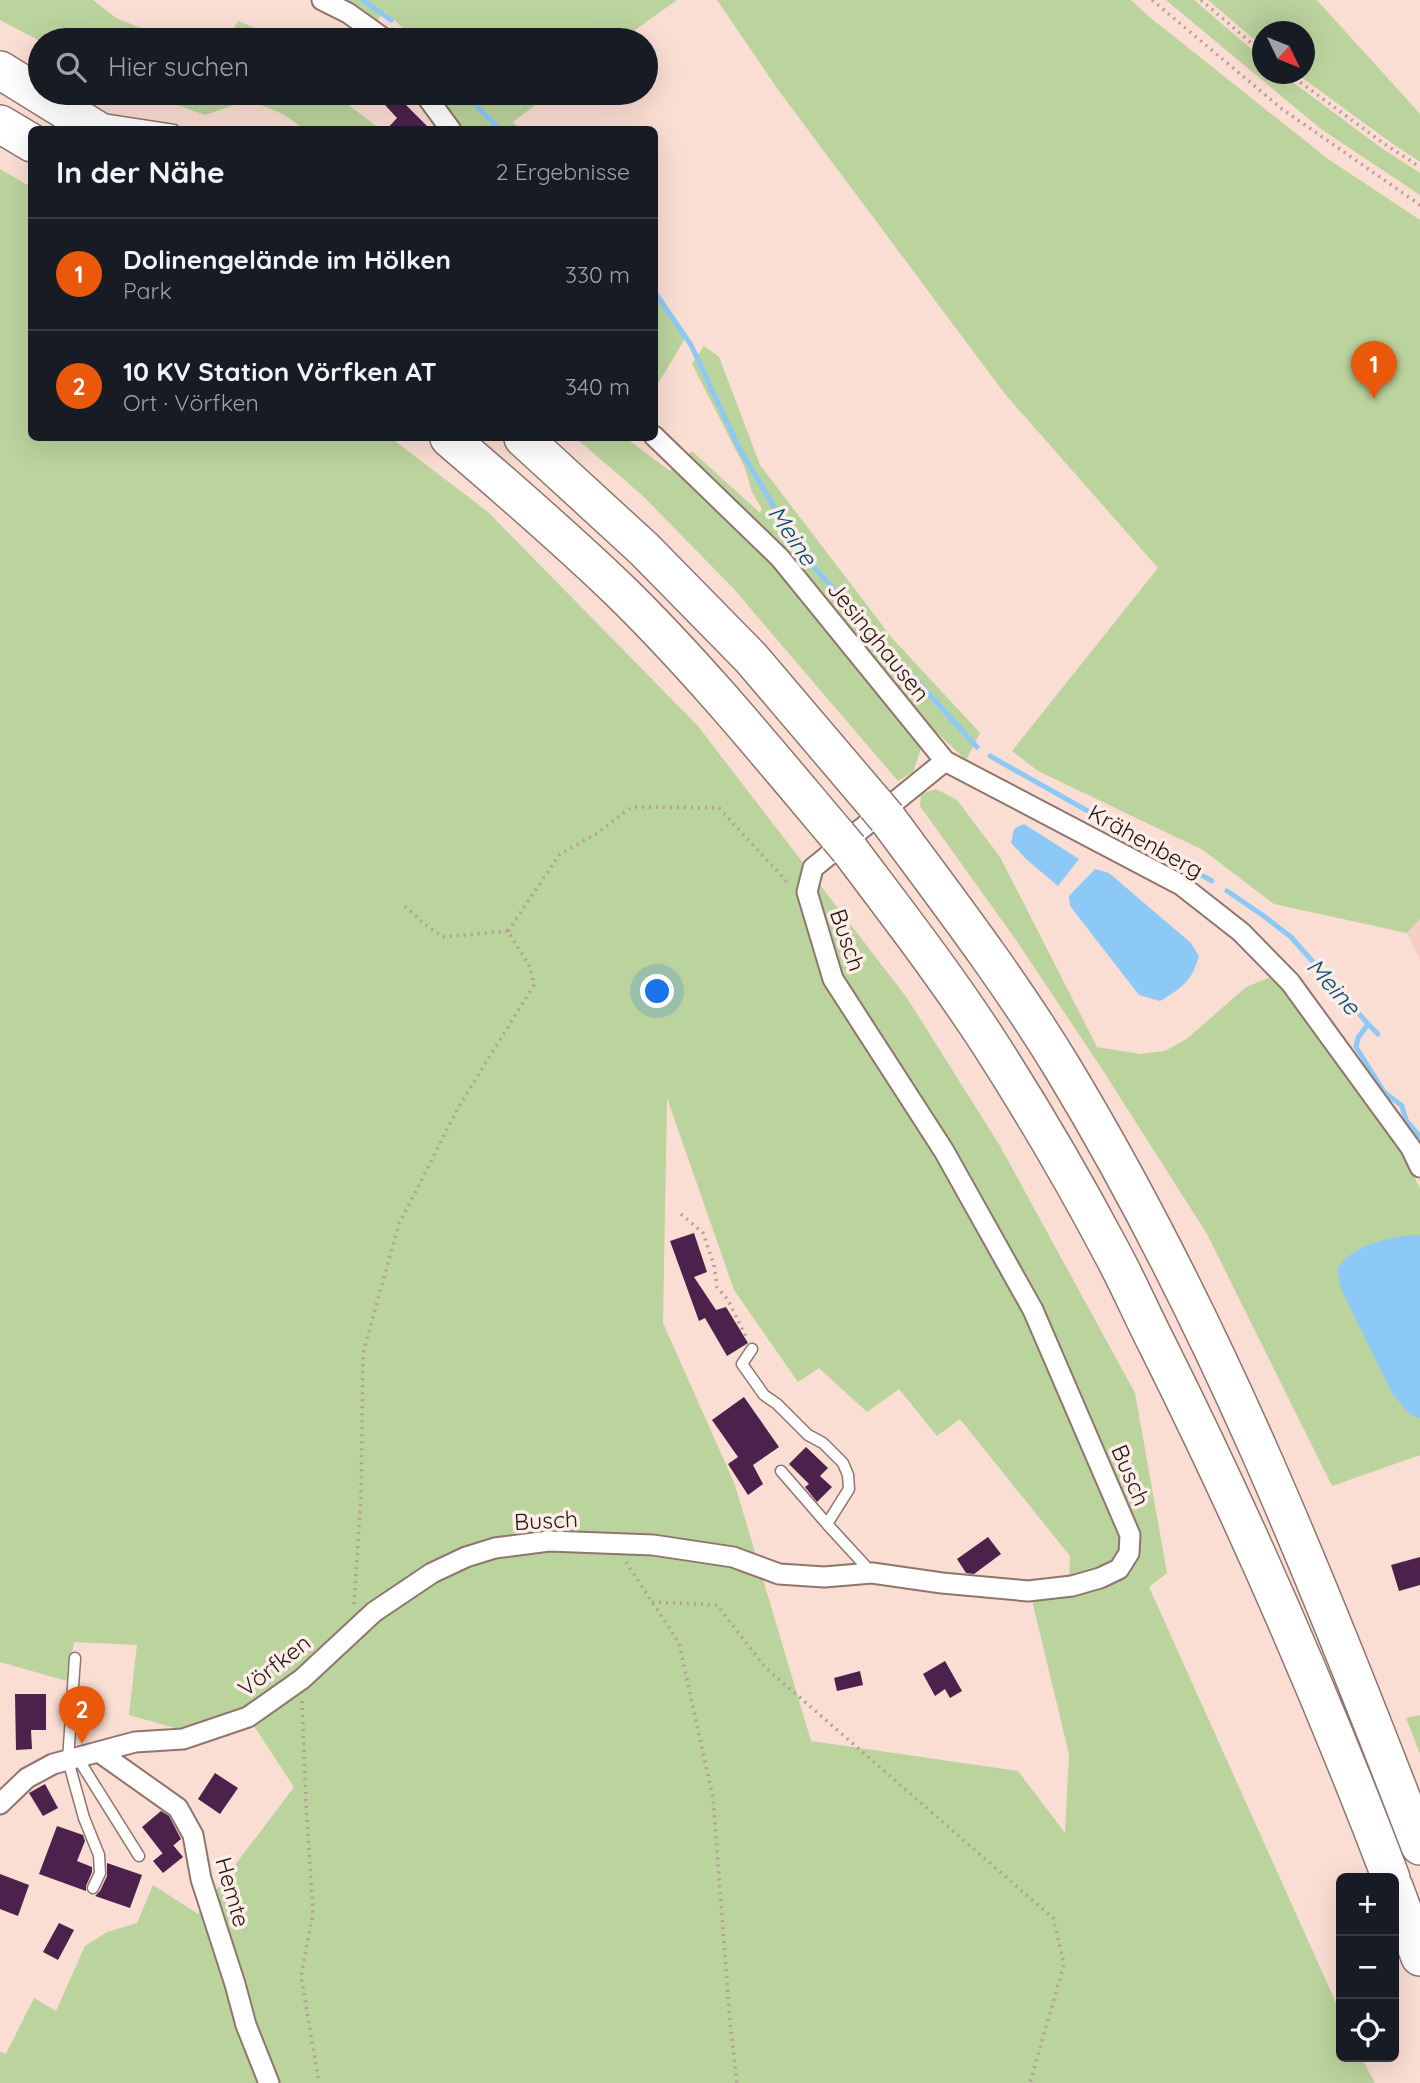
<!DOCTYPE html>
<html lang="de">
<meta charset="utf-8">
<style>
:root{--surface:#171b24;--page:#242831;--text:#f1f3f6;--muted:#9ea1a6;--line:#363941;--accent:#ea580c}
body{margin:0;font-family:Quicksand,sans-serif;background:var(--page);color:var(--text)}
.controls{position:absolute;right:21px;bottom:21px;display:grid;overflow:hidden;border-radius:10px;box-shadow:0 7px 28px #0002}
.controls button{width:63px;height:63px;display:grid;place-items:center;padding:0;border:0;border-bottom:2px solid var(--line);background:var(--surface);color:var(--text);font:35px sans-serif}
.compass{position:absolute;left:1252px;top:21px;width:63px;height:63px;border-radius:50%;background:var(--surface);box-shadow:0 7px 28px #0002;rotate:133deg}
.you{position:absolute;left:658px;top:992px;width:24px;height:24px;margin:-18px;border:5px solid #fff;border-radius:50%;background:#1a73e8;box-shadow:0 0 0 10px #1a73e833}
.badge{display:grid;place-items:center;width:46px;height:46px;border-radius:50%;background:var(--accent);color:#fff;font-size:23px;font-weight:700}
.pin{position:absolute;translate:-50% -58px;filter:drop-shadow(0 2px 4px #0008)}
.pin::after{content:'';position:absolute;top:37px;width:24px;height:21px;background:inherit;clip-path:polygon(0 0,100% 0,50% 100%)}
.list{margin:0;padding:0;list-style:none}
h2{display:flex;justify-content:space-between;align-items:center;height:91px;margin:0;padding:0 28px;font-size:30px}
h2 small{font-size:23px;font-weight:400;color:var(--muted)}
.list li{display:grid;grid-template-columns:46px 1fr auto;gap:21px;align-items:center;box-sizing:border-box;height:112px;padding:0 28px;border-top:2px solid var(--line)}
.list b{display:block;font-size:26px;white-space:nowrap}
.list p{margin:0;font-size:23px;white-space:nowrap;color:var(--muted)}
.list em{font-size:23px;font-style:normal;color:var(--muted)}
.icon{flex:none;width:38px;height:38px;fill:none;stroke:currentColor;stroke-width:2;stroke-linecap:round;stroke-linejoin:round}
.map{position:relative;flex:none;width:1420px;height:2083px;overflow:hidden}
.search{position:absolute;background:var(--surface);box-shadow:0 7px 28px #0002;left:28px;top:28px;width:630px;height:77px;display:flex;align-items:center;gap:18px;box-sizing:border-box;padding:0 24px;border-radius:38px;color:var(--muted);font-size:26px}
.panel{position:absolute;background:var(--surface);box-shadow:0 7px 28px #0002;left:28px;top:126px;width:630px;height:315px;border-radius:10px}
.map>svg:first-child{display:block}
.built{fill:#f3cec1}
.green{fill:#bbd39d;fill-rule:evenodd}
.water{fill:#8dc9f7}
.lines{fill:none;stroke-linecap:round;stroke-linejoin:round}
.stream{stroke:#8dc9f7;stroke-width:5}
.building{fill:#4c214c}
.lane-casing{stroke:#8f756c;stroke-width:13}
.street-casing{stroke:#8f756c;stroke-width:23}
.highway-casing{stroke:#8f756c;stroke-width:40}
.path{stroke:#b59e97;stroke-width:3.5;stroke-dasharray:2 5;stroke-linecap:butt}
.lane{stroke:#fff;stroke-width:10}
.street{stroke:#fff;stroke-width:19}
.highway{stroke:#fff;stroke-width:37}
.highway-bridge-casing{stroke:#8f756c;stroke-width:40;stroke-linecap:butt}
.highway-bridge{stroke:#fff;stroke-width:37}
.labels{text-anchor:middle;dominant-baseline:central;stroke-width:7;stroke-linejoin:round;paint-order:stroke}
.street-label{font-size:23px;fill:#221815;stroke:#ffede7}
.water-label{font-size:24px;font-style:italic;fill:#004e78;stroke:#ffede7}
</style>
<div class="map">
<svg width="1420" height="2083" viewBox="0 0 1420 2083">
<rect width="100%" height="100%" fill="#faddd3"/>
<path class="built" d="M1420,919V960L1407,933Z"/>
<path class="green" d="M0,0H93L116,18L170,40L40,41L0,20Z
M337,0H677L621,40H413L414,38L384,11L376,22Z
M717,0H1131L1147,15L1328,159L1420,220V919L1407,933L1274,904L1203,850L1038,771L1012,751L1158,568L1005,394L779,91Z
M1166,0H1194L1262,58V74H1282L1380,147L1420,173V195L1321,129Z
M1208,0H1317L1420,114V162L1386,139L1297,74H1304V32H1262V46Z
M238,21L273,35L278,40H227Z
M145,93H333L380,129H304L283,114L249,100L205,115Z
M432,93H551L513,122L520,130L452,129Z
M0,169L31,187L32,438H391L488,512L697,725L907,998L1000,1146L1135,1393L1167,1573L1149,1587L1341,2014V2057H1361L1375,2083H0V2052L6,2054L34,1998L56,2011L85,1946L107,1932L137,1923L153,1885L198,1914L294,1787L250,1720L182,1730L129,1715L137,1645L74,1642L67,1681L0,1662ZM667,1098L734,1290L798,1382L819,1368L867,1412L899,1389L937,1436L960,1419L1070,1556L1069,1585L1029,1588L1069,1754L1065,1833L1018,1771L811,1741L735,1485L663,1323Z
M655,293L687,335L655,389Z
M704,346L719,357L760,465L892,638L980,733L966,760L929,725L913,772L898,781L733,588L643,496L576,438H626L670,471L692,451L760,513L762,509L752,492L745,468L692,364Z
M936,789L957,800L1000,857L1097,1047L1140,1054L1165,1051L1188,1038L1246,987L1273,976L1403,1156L1420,1188V1455L1332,1486L1207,1234L1102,1069L1016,940L920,806L921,794Z
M1420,1715V1754L1406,1718Z"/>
<path class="water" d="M1024,824L1079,859L1058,886L1026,859L1011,843L1014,829Z
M1095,869L1109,873L1191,943L1199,956C1192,981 1182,988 1160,1001L1139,995L1070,906L1069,896Z
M1420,1235V1419L1409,1414L1392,1393L1341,1289L1337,1268C1341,1264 1345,1259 1349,1256C1364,1243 1401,1234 1420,1235Z"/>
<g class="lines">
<path class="stream" d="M363,0L391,20
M403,31L412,40
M464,93L500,130
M654,291L691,345L739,448L802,554L977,747
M990,756L1212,881
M1227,891L1261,914L1291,937L1368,1024L1358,1038L1356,1047L1384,1092L1402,1106L1406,1120L1420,1137
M1368,1024L1378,1034"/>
</g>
<path class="building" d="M374,93H394L431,130H386L397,118Z
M694,1233L707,1272L694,1277L716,1310L726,1307L748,1343L727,1356L705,1318L699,1321L670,1241Z
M744,1397L779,1447L753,1465L763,1484L748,1495L728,1464L738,1457L712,1420Z
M806,1447L828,1468L820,1476L832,1487L817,1502L805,1487L809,1484L789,1464Z
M988,1537L1001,1554L974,1574L966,1573L957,1559Z
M1420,1557V1585L1399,1591L1391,1565Z
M945,1661L962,1691L950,1698L945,1689L935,1696L923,1674Z
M860,1671L863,1685L837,1691L834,1678Z
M15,1694H46V1730H31L32,1749L16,1750Z
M215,1773L238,1788L220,1814L198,1799Z
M45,1784L58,1808L43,1816L29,1793Z
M161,1811L169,1816L181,1839L163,1854L142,1827Z
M57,1826L83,1835L85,1841L77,1861L92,1867V1872L86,1886V1891L39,1874Z
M173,1845L183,1857L163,1873L153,1861Z
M107,1863L142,1875L130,1908L95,1896L100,1891L107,1876Z
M0,1874L29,1885L18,1916L0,1909Z
M59,1923L74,1930L58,1960L43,1952Z"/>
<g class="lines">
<defs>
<path id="lane" d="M102,119L174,130
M752,1349L742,1364L764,1395L777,1404L808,1435L823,1443L843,1463L848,1475L849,1489L827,1524
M781,1471L827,1524L871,1572
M75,1658L68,1760L84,1818L99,1855L100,1873L93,1888
M77,1757L139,1856"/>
<path id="street" d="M322,0L348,13L386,40
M424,93L451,130
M654,436L780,558L945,761L1181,885L1241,932L1290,982L1411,1148L1420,1167
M99,1752L178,1808L193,1835L201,1879L235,1984L246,2025L269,2083
M0,1804L27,1778L53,1764L135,1742L183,1739L248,1717L302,1679L374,1612L432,1573L466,1557L495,1548L549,1541L653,1545L733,1557L779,1574L824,1577L872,1573L942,1583L1028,1591L1072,1586L1100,1578L1119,1569L1129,1553L1130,1535L1033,1310L944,1151L833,979L807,892L813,868L945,761"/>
<path id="highway" d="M0,70L97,130
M0,124L32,143
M449,438C506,487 564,537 619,590C697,666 767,752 838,836
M523,438L644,549L751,658L876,805
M887,818C947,899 1009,980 1062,1067C1211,1313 1317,1578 1420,1846
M849,849C897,913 946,976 990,1044C1033,1111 1074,1181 1111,1251C1128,1282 1142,1315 1158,1346C1245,1520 1322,1697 1391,1878
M1394,1887L1420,1957"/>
</defs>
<use href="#lane" class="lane-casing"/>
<use href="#street" class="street-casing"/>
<use href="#highway" class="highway-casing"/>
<path class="path" d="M1152,0L1282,109L1420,205
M1201,0L1262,52
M1289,74L1383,143L1420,167
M508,931L560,854L596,834L632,807L719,808L789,884
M681,1214L703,1233L714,1265L717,1287L728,1300L746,1337
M626,1562L679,1643L713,1798L730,2021L737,2083
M652,1602L717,1605L765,1667L1053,1918L1064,1964L1030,2083
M354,1604L361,1498L363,1353L399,1224L459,1106L534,985L530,967L508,931L443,937L423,923L403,904
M302,1701L306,1803L313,1913L301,1976L319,2083"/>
<use href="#lane" class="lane"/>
<use href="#street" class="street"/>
<use href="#highway" class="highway"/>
<defs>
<path id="highway-bridge" d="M876,805L887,818
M838,836L849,849"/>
</defs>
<use href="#highway-bridge" class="highway-bridge-casing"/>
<use href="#highway-bridge" class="highway-bridge"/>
</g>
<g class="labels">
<g class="street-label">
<text transform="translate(879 641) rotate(51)">Jesinghausen</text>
<text transform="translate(1146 841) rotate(29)">Krähenberg</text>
<text transform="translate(848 940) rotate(71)">Busch</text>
<text transform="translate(1131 1475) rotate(67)">Busch</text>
<text transform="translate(546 1520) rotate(-3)">Busch</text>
<text transform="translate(274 1665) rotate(-38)">Vörfken</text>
<text transform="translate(233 1892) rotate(74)">Hemte</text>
</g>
<g class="water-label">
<text transform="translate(793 535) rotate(56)">Meine</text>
<text transform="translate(1334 986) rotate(48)">Meine</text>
</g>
</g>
</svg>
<div class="controls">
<button>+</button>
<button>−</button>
<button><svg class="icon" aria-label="locate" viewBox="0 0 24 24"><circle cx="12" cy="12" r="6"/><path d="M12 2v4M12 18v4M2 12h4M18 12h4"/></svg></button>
</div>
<svg class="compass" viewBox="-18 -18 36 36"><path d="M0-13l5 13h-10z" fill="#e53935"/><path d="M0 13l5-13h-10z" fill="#9ea1a6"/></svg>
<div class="you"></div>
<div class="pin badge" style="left:1374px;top:399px">1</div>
<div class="pin badge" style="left:82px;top:1744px">2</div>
<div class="search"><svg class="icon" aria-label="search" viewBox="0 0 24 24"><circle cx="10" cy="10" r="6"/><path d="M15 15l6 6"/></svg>Hier suchen</div>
<section class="panel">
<h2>In der Nähe<small>2 Ergebnisse</small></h2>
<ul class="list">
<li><span class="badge">1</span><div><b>Dolinengelände im Hölken</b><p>Park</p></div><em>330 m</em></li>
<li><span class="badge">2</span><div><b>10 KV Station Vörfken AT</b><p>Ort · Vörfken</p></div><em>340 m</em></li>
</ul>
</section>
</div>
